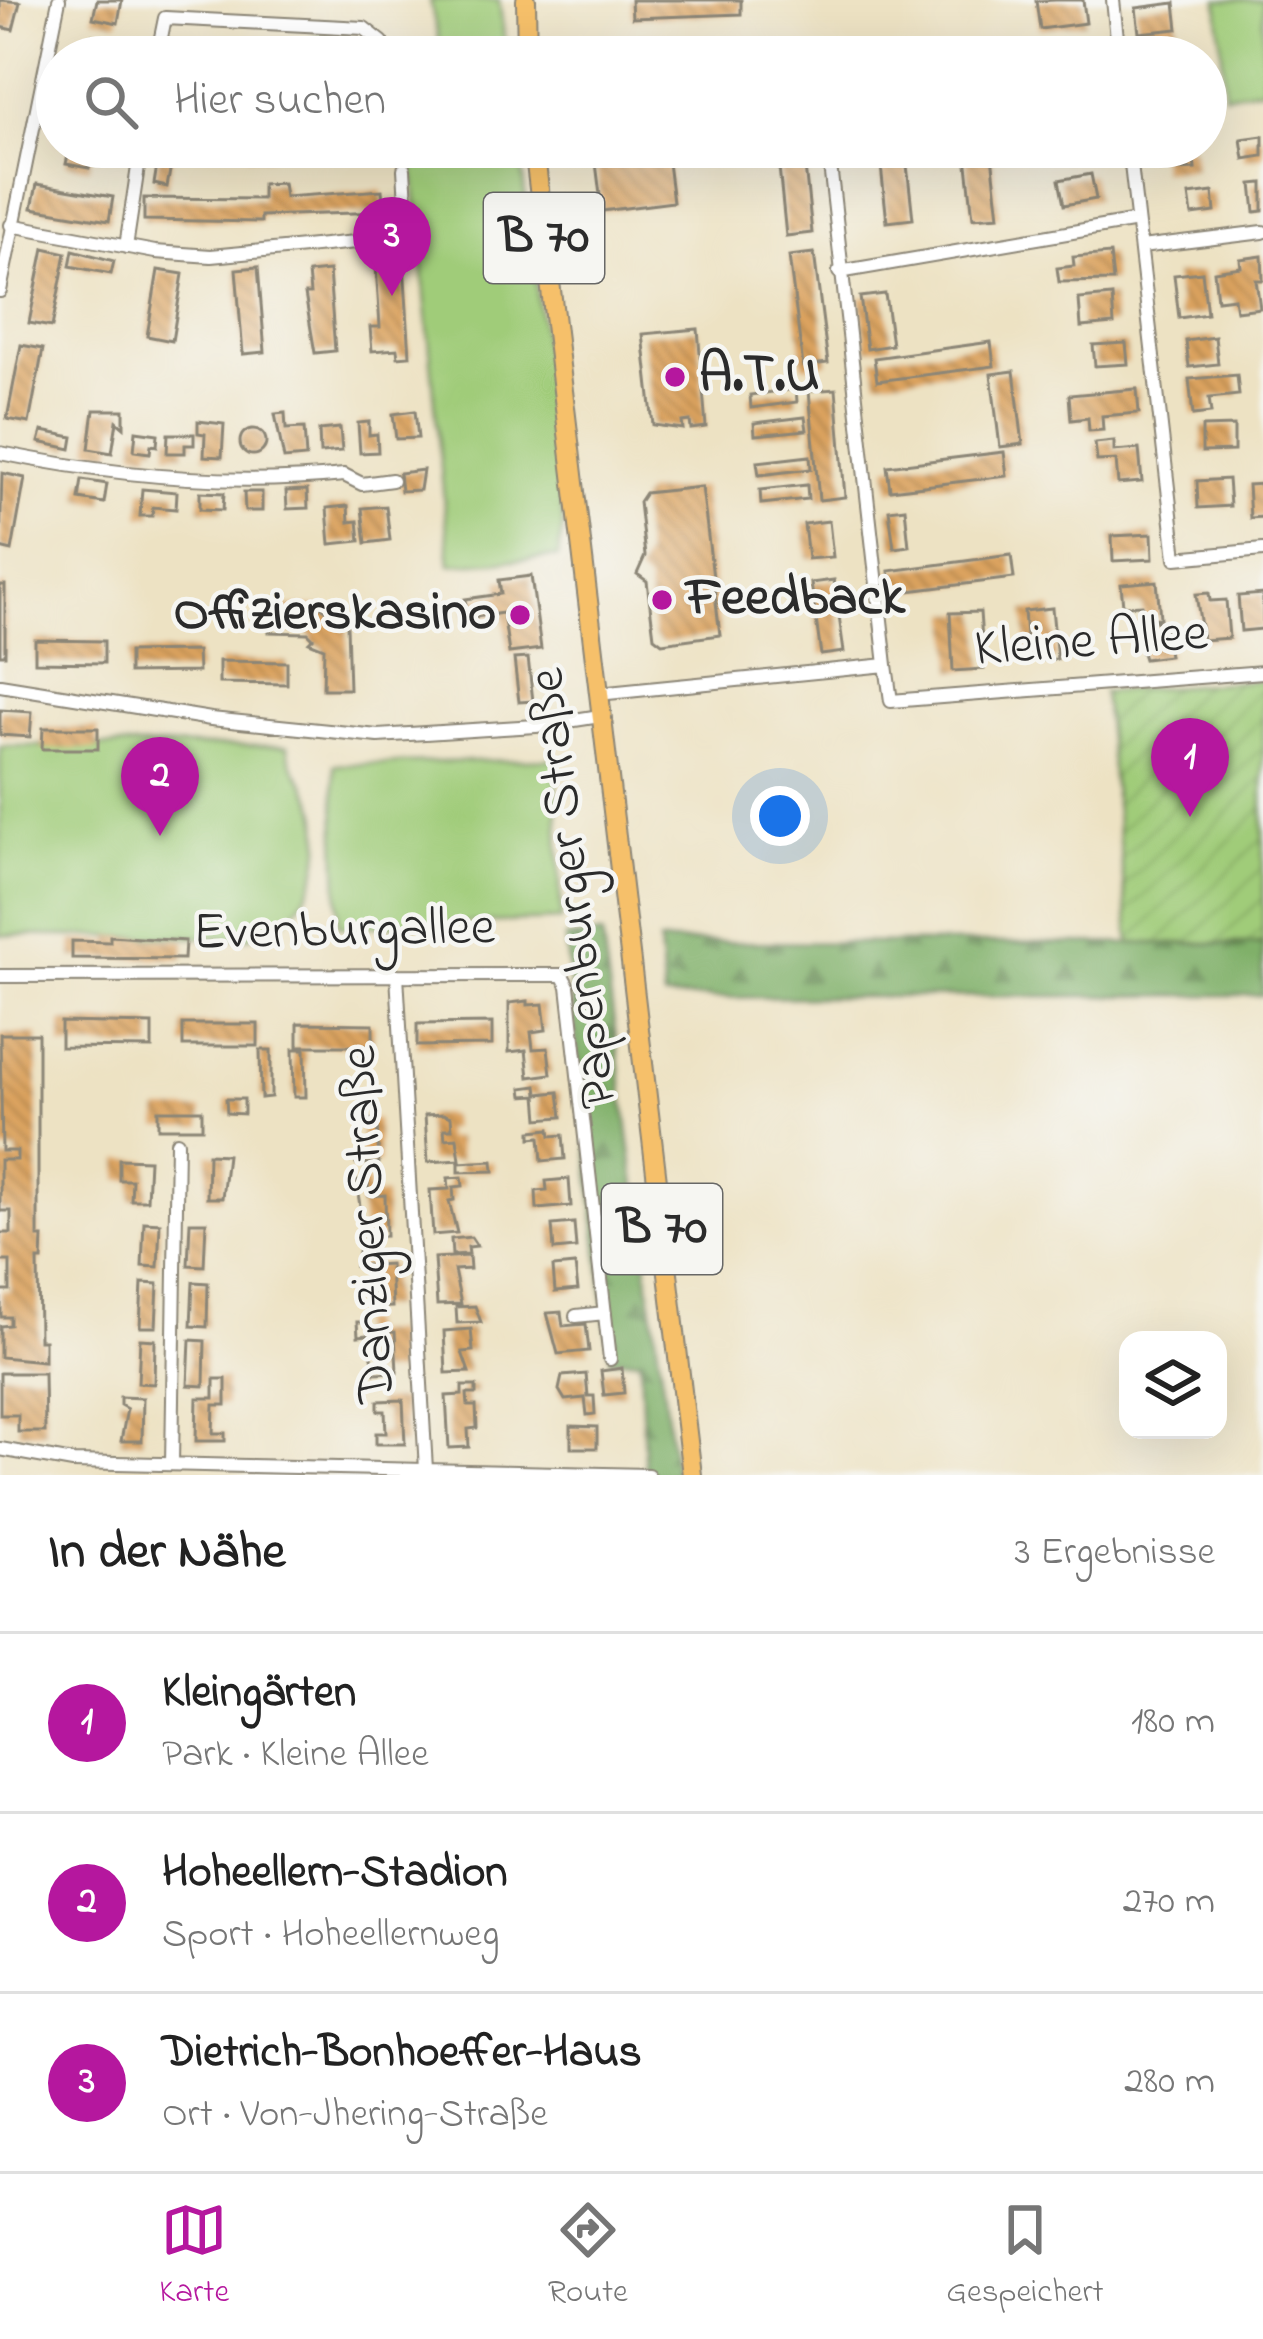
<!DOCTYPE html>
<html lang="de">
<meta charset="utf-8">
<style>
:root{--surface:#fff;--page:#f6f6f6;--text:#222;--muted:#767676;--line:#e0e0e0;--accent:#b5179e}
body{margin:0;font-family:"Indie Flower",sans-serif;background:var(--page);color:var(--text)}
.controls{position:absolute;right:36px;bottom:36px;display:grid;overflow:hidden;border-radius:24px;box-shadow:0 12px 48px #0002}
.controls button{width:108px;height:108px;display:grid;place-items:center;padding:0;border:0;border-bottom:3px solid var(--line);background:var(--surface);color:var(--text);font:60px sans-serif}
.you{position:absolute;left:780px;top:816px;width:42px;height:42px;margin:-30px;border:9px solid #fff;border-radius:50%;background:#1a73e8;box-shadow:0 0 0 18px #1a73e833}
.badge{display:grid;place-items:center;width:78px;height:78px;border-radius:50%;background:var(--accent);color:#fff;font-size:39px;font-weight:700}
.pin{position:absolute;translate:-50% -99px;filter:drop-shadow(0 3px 6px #0008)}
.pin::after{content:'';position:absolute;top:63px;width:42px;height:36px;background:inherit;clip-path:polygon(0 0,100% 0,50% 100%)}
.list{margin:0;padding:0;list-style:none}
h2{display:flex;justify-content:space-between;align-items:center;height:156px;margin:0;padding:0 48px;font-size:51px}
h2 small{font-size:39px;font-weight:400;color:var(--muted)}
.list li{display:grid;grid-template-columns:78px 1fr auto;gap:36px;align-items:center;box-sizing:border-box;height:180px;padding:0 48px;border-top:3px solid var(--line)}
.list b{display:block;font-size:45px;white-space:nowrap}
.list p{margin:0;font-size:39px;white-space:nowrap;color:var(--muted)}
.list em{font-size:39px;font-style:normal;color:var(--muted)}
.icon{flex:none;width:66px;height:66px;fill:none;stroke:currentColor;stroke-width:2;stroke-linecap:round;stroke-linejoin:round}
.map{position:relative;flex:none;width:1263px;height:1475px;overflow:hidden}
.search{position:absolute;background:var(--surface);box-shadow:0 12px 48px #0002;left:36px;right:36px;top:36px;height:132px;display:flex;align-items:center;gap:30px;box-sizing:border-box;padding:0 42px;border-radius:66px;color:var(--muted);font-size:45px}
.sheet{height:696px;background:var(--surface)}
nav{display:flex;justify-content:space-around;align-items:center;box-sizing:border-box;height:168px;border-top:3px solid var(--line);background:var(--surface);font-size:33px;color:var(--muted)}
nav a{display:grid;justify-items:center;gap:6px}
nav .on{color:var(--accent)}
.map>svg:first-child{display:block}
.green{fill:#a0cc79;stroke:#667c52;stroke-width:3}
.forest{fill:url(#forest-firs);stroke:#566e4a;stroke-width:3}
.garden{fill:url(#garden-furrows);stroke:#667c52;stroke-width:3}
.building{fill:url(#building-back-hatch)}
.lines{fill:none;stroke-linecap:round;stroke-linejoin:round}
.street-casing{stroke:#8c8677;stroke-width:16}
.primary-casing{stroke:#8c8677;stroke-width:22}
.street{stroke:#fff;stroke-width:12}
.primary{stroke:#f6c06b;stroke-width:18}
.poi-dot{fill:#b5179e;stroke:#f6f6f2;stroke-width:4.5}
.labels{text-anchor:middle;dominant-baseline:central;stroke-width:9;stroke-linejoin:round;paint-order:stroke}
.shield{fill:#f6f6f2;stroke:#686867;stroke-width:3}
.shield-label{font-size:51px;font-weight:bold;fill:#2b2b2b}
.poi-label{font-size:54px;font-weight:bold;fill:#2b2b2b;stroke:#f6f6f2;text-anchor:start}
.street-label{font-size:54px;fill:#2b2b2b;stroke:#f6f6f2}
</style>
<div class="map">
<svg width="1263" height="1475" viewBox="0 0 1263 1475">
<defs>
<pattern id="forest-firs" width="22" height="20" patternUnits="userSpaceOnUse" patternTransform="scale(3)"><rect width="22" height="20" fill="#80b069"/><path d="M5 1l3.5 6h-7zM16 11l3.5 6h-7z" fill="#698f57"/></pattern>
<pattern id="garden-furrows" width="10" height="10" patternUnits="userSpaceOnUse" patternTransform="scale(3)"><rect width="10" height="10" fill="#a0cc79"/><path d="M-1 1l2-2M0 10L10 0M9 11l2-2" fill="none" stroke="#8aaf69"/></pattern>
<pattern id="building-back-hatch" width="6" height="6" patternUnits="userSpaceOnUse" patternTransform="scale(3)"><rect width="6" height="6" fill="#dba35e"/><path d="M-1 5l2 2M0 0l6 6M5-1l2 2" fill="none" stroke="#b2854e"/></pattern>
</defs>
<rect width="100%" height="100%" fill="#f6f6f2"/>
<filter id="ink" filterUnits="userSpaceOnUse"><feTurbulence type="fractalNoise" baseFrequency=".00833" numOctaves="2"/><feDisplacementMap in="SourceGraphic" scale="24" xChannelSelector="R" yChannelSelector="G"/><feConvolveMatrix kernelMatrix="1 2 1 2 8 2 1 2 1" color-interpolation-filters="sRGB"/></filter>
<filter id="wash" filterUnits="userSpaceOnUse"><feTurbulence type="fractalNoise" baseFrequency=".004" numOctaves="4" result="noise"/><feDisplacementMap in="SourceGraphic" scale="48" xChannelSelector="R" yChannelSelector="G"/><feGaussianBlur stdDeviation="2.7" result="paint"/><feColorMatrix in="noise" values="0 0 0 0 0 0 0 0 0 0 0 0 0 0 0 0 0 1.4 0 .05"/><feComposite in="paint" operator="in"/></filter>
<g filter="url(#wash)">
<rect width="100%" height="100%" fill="#ede2c3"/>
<path class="green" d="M430,0H499L507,57H378L447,46L439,43Z
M1218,0H1263V88L1225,95Z
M315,35L347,36L373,57H315Z
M402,147H519L556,448L563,525L558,557L450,565L413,166Z
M0,746H288C289,771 308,781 315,805C332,865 307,924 245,938L0,935Z
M556,759L561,920L339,927L334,765Z"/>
<path class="forest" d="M602,935L675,1475H645L640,1359H610L565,938Z
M659,942L1263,944V995L664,998Z"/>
<path class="garden" d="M1263,680V943H1130L1103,692Z"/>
<g id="blocks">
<path class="building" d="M0,0L20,2L13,30L0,27Z
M97,0H122L118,23L93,18Z
M631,0H741V14L632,18Z
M1056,0H1083L1086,23L1040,29L1036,1Z
M1175,3L1178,29L1139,33L1136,8Z
M91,35L114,40L111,57H87Z
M179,41L201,45L198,57H176Z
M252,42L275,43V57H252Z
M1087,42L1088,57H1059L1058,44Z
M1263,136V156L1244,159L1241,139Z
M70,147H94L89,168L66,164Z
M160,147L174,149L167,187L154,184Z
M248,147H271V157L248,156Z
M594,147H666L673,202L602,211Z
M777,147H803L812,233L786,236Z
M879,147H905L913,219L887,222Z
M965,147H991L999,216L973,218Z
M1059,147H1085L1086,157L1060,160Z
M1159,147H1193L1195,169L1161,171Z
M1091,174L1096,199L1064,205L1059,180Z
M283,183L285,197L382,190L384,212L261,216V222L144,220V198L262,199V184Z
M1263,183V211L1255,212L1252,184Z
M37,184L113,197L109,221L32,208Z
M1213,192L1215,212L1192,215L1189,195Z
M44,248L66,253L52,327L29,323Z
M73,250L114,261L111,274L70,266Z
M814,253L828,363L803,366L789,256Z
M1110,254L1113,281L1059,282L1057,268L1074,266L1073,257Z
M1262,256L1263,280H1256L1260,308L1236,311L1234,298L1217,300L1214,271L1241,267L1240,259Z
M404,264L410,356L398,357L397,349L372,351L370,327H380L376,266Z
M258,267L265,352L243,354L236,269Z
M158,270L183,274L172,341L147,336Z
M329,271L335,351L315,353L305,294H310L308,273Z
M1202,272L1207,314L1179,318L1174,275Z
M885,294L892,345L867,349L860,297Z
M1112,296L1114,324L1081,327L1079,299Z
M698,329L706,427L691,429L690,421L682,422L683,429L653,425L643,334Z
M1215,337L1218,364L1189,367L1186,341Z
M991,342L994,366L877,381L874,358Z
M1126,343L1128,364L1095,366L1093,345Z
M21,345L43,349L29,423L7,419Z
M1014,371L1023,444L1000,447L991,374Z
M1237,375L1239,395L1209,398L1211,413L1193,415L1189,379Z
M796,389L797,402L751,408L750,395Z
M836,389L845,497L819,500L809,391Z
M1137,389L1139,413L1102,416L1103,430L1089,431L1088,418L1071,420L1069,395Z
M94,410H124V427L117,421L112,453L89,449Z
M415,411L418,438L396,439L393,414Z
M285,413L286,429L304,428L306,457L284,459L275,414Z
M805,417L807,430L755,435L754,423Z
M198,421L224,424L222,457L204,456L205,434L198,433Z
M369,422V435L377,434L378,452L360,453L358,423Z
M1234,426V451L1202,452V427Z
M340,428L342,451L320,453L319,430Z
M240 442a13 13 0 1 1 26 0a13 13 0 1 1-26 0Z
M42,431L73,437L71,449L39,442Z
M136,431L158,434L157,446L151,445L150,453L134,451Z
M168,434H194V445H185V453H167Z
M1114,441V451L1139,449L1142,482L1118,484L1116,460L1097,461L1095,443Z
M1004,452L1007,476L890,490L887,466Z
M810,456L811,469L759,475L757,462Z
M423,470L420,490L401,491L399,473Z
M2,473L25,478L12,551L0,548Z
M1228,479L1230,506L1198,508L1197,481Z
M82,480L107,484L104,503L79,499Z
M1263,484V517L1250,518L1248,485Z
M807,485L808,499L761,504L760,490Z
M702,487L720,635L662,643L654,637L647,581L637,574L645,556L639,502L645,493Z
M142,489L177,492L176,509L153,507L152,516H140Z
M307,490L308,508L287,509L286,491Z
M200,492L224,493L223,510L200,509Z
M244,492H262V511H245Z
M348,506L349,522L358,521L360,541L330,544L327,508Z
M386,506L390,540L366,543L362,508Z
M905,508L909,546L894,548L889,510Z
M829,521L833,557L808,559L804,524Z
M1152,534L1153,559L1113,561L1112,536Z
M1011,555L1014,578L892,593L889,571Z
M531,576L541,649L509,653L503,613L468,618L465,599L501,594L499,580Z
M834,580L844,652L821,655L811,583Z
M1157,581L1160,618L1144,619L1142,605L1123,606L1121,584Z
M0,585H5V655H0Z
M1209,593L1210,601L1226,600L1229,638L1203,640L1196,594Z
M1263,594V629L1241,631L1238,596Z
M320,606L347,625L349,689H323L324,648L309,642L313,638L308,633L269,632V608Z
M1052,608L1057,659L1028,661L1024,611Z
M980,612L984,669L953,671L950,613Z
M1158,621L1159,630L1165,629L1169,656L1144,659L1133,624Z
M35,640L104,641V663L35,662Z
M197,651L198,672L129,673V652Z
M528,658L533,701L519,702L514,659Z
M219,661L287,662V684L219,683Z
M0,710L32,712L30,737L0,735Z
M43,728H98V749H42Z
M110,936L185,941L184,959L72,958V941L110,942Z
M528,1001V1005L543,1004L546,1030L531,1032L532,1040L533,1049L548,1048L551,1074L529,1077L526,1050L509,1052V1003Z
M61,1022L152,1024V1048L61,1047Z
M298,1023L373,1024V1046H298Z
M492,1023V1045L417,1046V1024Z
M183,1024H258V1046H183Z
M0,1034H38V1237H43L42,1260H38L39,1340H44V1361L0,1357V1326L10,1325V1317H1V1291H10V1261H0V1233H11V1211H0V1160H17V1151H2Z
M293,1049H305L306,1097H294Z
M260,1050H271V1097L261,1098Z
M537,1086L538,1094L559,1092L562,1117L539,1119L537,1095L523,1096L522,1088Z
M226,1099H244V1114L227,1113Z
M158,1110H202V1128H158Z
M443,1114L451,1117L452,1129H444L445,1139L457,1138L460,1160L428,1162L425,1115Z
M377,1119L379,1163L356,1164V1155H362L361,1120Z
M550,1129L551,1136L563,1135L565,1159L542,1161L540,1137L531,1138V1131Z
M208,1154L227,1155L222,1198H207Z
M119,1159L149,1160L147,1200H131L132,1180H119Z
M493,1161L494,1171L459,1172V1163Z
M462,1177L463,1186L453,1187L454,1200L449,1201L457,1233L433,1235L430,1190L449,1189L448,1178Z
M569,1179L571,1206L537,1209L536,1191L547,1190L546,1181Z
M356,1181H368L369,1196L385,1195L386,1236L365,1237Z
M144,1222L160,1223L158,1267L142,1266Z
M190,1222H206L204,1266L188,1265Z
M574,1223L576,1248L554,1250L552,1225Z
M471,1237L477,1246L468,1247L469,1254L452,1255L451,1239Z
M359,1247H371L373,1265L390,1264L392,1307L370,1308L373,1275H368L367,1265L355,1266Z
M469,1256L470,1269L454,1270L461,1304L437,1305L434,1258Z
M575,1265L578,1290L555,1292L553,1267Z
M193,1282L208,1283L207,1327L191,1326Z
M142,1283L158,1284L156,1327H140Z
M475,1306L481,1322L457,1323L456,1307Z
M561,1312L563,1326L586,1324L589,1351L558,1354L547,1313Z
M357,1322H367L368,1333L395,1332L397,1372L375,1373L368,1335L358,1336Z
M471,1329L473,1351L462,1352L469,1372L446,1373L444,1331Z
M140,1339L155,1340L154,1384L138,1383Z
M190,1340L205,1341L204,1386L188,1385Z
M622,1368L624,1393L604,1395L601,1371Z
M0,1373H44L45,1432H18V1415H0Z
M586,1374L588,1396H594L595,1414L587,1415L585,1398L565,1400L559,1390L562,1376Z
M214,1379H226V1405H214L213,1433H225V1441H196L197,1398H214Z
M462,1386H476V1394H467L468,1406H476L477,1428L468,1429L469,1447L449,1448L446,1396L462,1395Z
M120,1397L143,1398L142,1441H121L127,1409L120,1405Z
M403,1400L405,1444H376V1433H386L385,1411H378V1401Z
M571,1426L597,1427V1448H571Z"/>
</g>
</g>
<g filter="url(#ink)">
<use href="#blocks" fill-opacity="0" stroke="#8c8677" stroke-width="3"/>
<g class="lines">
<defs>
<path id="street" d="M1113,0L1119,57
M157,57L165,18L364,28L382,42
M1129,147L1176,558L1263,550
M11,225L155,252L211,256L408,237L404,169
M126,247L141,147
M1141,247L1263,232
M839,272L1137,221
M0,291L59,0
M0,453C114,476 228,487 344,475L362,484L392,480
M886,665L891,701L1263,672
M0,685L211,719L378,736L536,726L600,716
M598,694L886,665L828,147
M397,975L426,1469
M0,976L562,975L568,986L610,1359
M576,1316L605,1313
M0,1449L73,1462L648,1475
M172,1464L177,1142"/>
<path id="primary" d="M526,0L527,57
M534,147L692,1475"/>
</defs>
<use href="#street" class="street-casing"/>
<use href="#primary" class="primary-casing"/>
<use href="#street" class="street"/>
<use href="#primary" class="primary"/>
</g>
</g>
<g class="poi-dot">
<circle cx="675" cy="377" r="12"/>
<circle cx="662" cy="600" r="12"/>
<circle cx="520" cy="615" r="12"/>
</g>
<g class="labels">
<g class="shield">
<rect x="484" y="193" width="120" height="90" rx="9"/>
<rect x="602" y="1184" width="120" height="90" rx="9"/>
</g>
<g class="shield-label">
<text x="544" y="238">B 70</text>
<text x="662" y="1229">B 70</text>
</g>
<g class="poi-label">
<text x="699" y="377">A.T.U</text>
<text x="686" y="600">Feedback</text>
<text x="496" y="615" text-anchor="end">Offizierskasino</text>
</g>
<g class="street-label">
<text transform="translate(1091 643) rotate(-4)">Kleine Allee</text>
<text transform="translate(575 888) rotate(-97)">Papenburger Straße</text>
<text transform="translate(344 932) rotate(-1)">Evenburgallee</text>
<text transform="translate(370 1224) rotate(-93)">Danziger Straße</text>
</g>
</g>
</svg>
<div class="controls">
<button><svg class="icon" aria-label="layers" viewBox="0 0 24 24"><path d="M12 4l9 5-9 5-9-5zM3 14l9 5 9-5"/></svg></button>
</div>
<div class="you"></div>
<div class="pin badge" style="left:1190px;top:817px">1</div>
<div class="pin badge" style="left:160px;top:836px">2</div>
<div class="pin badge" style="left:392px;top:296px">3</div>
<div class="search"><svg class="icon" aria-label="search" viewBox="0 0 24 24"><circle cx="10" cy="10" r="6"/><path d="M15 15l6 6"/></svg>Hier suchen</div>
</div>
<section class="sheet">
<h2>In der Nähe<small>3 Ergebnisse</small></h2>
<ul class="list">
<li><span class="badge">1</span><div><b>Kleingärten</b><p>Park · Kleine Allee</p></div><em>180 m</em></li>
<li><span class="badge">2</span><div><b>Hoheellern-Stadion</b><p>Sport · Hoheellernweg</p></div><em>270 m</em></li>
<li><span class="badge">3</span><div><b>Dietrich-Bonhoeffer-Haus</b><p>Ort · Von-Jhering-Straße</p></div><em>280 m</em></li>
</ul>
</section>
<nav>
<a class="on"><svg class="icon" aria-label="map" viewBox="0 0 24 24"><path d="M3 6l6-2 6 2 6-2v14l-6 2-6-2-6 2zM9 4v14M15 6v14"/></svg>Karte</a>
<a><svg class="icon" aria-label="directions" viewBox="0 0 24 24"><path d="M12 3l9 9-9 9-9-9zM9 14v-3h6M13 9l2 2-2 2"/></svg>Route</a>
<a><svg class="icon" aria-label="saved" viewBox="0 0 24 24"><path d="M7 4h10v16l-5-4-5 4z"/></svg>Gespeichert</a>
</nav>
